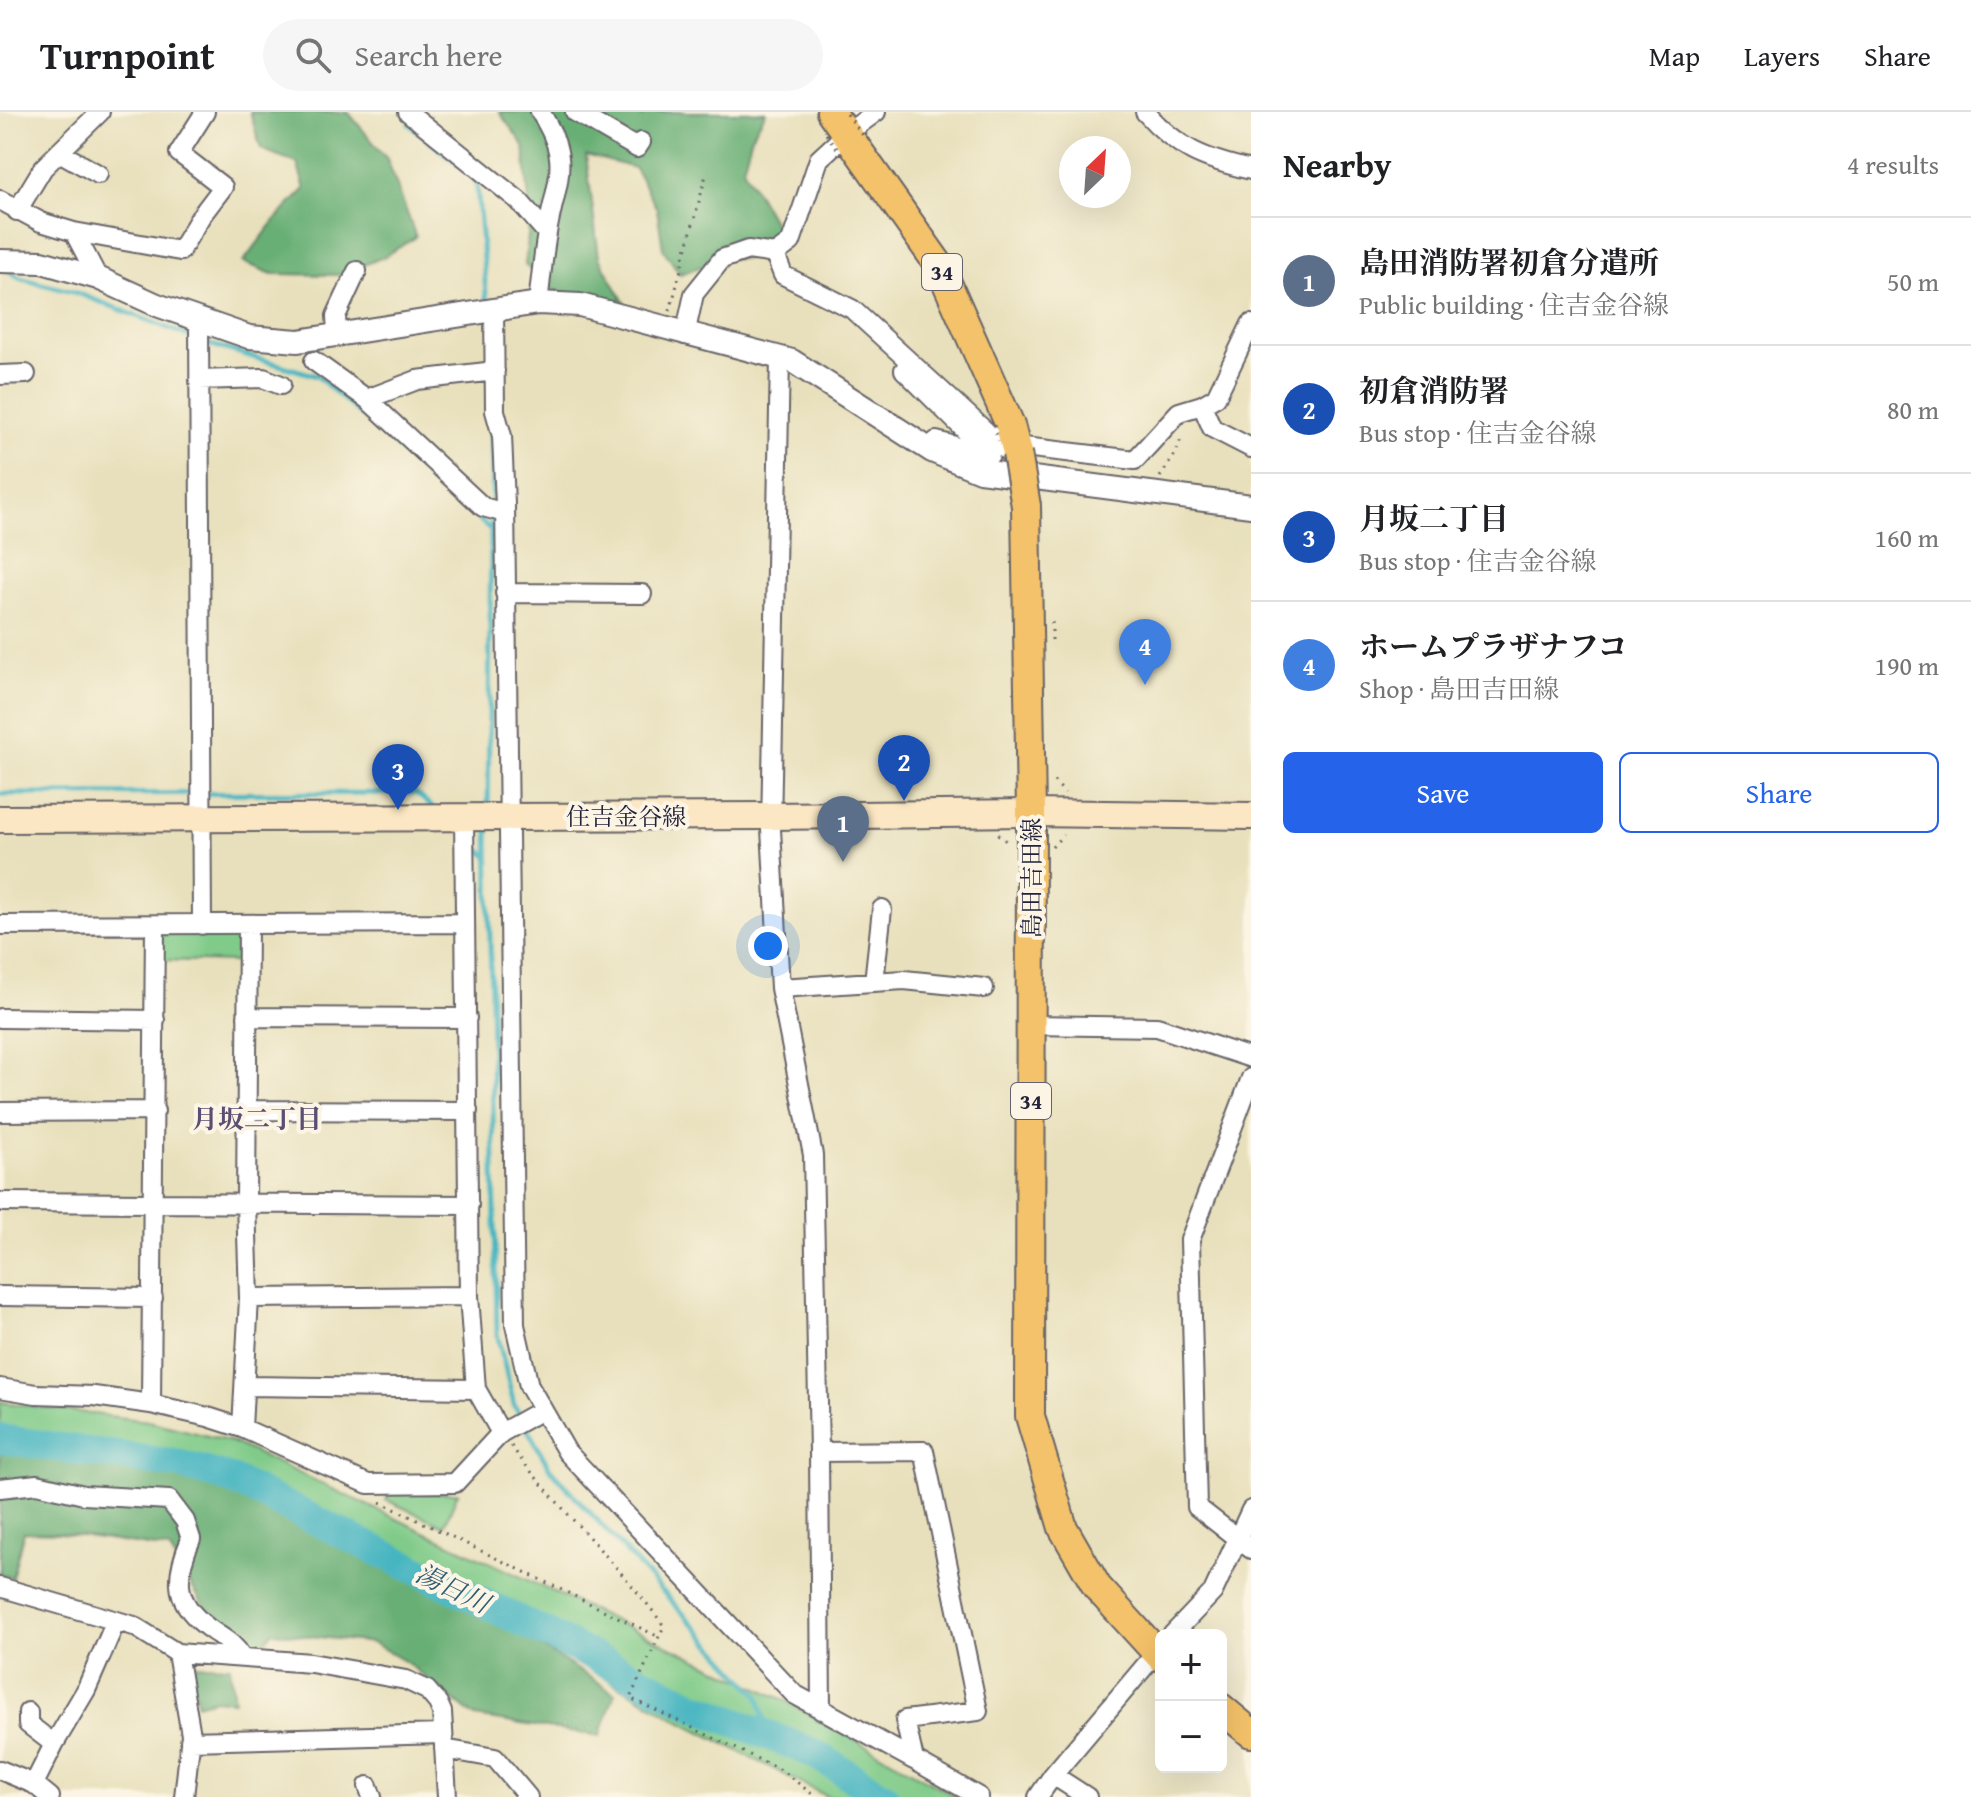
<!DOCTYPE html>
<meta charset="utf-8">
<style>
:root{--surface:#fff;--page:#f6f6f6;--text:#202124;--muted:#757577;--line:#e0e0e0;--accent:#2563eb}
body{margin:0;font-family:"Gentium Book Plus","Noto Serif JP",serif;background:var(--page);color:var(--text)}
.controls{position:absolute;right:24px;bottom:24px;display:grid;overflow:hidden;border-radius:12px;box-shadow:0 8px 32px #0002}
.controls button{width:72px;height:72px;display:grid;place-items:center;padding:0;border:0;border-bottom:2px solid var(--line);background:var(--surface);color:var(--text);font:40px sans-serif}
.compass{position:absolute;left:1059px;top:24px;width:72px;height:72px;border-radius:50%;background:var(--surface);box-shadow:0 8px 32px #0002;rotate:25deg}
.you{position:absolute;left:768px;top:834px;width:28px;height:28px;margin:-20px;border:6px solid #fff;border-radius:50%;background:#1a73e8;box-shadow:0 0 0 12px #1a73e833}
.badge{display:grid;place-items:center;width:52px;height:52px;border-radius:50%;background:var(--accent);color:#fff;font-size:26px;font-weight:700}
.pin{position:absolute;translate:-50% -66px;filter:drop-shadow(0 2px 4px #0008)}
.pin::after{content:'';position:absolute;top:42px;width:28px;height:24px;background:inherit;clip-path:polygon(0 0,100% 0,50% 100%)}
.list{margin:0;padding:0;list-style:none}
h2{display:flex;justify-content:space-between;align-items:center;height:104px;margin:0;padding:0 32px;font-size:34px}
h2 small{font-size:26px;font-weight:400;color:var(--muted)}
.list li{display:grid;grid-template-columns:52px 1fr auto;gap:24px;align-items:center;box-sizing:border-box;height:128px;padding:0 32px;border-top:2px solid var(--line)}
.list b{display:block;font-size:30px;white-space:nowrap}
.list p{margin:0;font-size:26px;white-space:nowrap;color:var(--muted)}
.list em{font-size:26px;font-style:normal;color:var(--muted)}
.actions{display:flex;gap:16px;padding:24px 32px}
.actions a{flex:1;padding:18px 0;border:2px solid var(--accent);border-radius:12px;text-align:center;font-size:28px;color:var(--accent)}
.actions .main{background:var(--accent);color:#fff}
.icon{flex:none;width:44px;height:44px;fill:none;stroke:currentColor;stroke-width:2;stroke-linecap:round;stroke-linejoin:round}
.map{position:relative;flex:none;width:1251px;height:1685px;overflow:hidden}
header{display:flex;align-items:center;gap:48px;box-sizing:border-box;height:112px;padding:0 40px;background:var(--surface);border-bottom:2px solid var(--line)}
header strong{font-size:38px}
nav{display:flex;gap:44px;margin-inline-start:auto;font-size:28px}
.search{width:560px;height:72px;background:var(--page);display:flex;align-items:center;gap:20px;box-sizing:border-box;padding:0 28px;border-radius:44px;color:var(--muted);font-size:30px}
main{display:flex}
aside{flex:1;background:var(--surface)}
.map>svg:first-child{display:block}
.green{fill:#80cb89;stroke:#517662;stroke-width:2}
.forest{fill:#68af75;stroke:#456858;stroke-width:2}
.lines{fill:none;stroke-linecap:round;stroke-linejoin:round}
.stream{stroke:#46b5c1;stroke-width:5}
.river{stroke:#46b5c1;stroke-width:30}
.minor-casing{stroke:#676468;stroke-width:22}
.tertiary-casing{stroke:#676468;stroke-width:26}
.secondary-casing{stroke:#676468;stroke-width:30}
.primary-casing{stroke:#676468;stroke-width:32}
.path{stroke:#676468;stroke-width:3;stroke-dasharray:2 6;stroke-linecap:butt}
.minor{stroke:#fff;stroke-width:18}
.tertiary{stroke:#fff;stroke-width:22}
.secondary{stroke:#fbe7c3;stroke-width:26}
.primary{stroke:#f4c26a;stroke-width:28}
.primary-bridge-casing{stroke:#676468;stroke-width:32;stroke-linecap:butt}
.path-bridge{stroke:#676468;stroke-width:3;stroke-dasharray:2 6;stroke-linecap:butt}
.primary-bridge{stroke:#f4c26a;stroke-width:28}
.labels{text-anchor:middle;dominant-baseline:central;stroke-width:8;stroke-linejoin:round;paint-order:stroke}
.shield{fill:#fcf5e5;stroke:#63616e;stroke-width:2}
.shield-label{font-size:22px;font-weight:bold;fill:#22223b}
.street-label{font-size:24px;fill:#22223b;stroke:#fcf5e5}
.neighbourhood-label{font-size:26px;font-weight:bold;fill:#5a4e73;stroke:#fcf5e5}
.water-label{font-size:26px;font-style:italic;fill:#305d71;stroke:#fcf5e5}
</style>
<header>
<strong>Turnpoint</strong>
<div class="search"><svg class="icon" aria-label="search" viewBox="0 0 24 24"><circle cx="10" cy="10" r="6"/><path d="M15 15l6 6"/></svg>Search here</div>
<nav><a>Map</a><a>Layers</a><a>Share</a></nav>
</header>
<main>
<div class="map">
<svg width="1251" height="1685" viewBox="0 0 1251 1685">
<rect width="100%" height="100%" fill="#fcf5e5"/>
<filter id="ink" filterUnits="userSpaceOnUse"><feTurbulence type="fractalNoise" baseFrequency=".0125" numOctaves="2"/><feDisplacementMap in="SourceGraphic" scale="16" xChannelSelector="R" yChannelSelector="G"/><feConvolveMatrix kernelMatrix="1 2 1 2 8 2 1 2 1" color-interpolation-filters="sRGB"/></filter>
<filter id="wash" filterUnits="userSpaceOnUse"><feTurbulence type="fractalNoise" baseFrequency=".006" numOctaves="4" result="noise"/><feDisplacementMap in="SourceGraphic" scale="32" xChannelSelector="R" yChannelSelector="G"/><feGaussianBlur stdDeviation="1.8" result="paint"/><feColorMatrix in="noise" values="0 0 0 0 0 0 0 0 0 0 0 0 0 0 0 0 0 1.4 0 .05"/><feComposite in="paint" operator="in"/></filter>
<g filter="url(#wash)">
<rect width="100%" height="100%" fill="#e8e0bc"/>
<path class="green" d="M160,817L238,819L237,850L159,848Z
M0,1290L148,1309L232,1330L782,1587L957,1685H828L684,1611L552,1535L348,1434L205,1372L0,1337Z
M389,1381H458L444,1414L386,1388Z"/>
<path class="forest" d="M250,0H348L387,47L416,125L383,145L340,163L272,162L243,150L277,106L305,77L297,51L261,37Z
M499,0H635L643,5L646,0H766L752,24L743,56L783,127L762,146L722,147L680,162L663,137L657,97L635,56L586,43L599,146L624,190L555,179L525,153L530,102L524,34Z
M0,1338L86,1346L185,1366L255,1387L514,1518L615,1581L600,1624L475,1605L406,1550L373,1531L273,1520L259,1537L206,1497L169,1437L60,1421L24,1420L12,1466L0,1462Z
M189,1552L230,1554L234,1589L215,1587L197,1592L196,1581L189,1576L185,1558Z"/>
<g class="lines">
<path class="stream" d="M409,12L473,64L477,73L487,194
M7,157L19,166L77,181L196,227
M205,231L317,264L491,418L488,699
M491,418L493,391L491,316
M0,682L416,681L433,696
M488,713L497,1221L514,1293L550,1357L758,1583L765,1609L777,1627
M471,729L487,744"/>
<path class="river" d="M0,1327L181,1353L231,1367L694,1594L813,1641L885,1685"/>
</g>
</g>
<g filter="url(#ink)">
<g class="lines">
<defs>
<path id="minor" d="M408,0L519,89L547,121
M575,0L637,36L641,30
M1145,0C1178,37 1203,47 1251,58
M59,40L98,62
M0,88L41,110L74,120L98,166
M17,99L43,56L100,0
M74,120L180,139L201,104L223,75L179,41L205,0
M775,142L783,163L852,197L1016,347
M538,191C541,167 543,144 547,121C556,68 573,50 540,0
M494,197L495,299L502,324L505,392L515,1213L529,1274L567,1340L794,1582L914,1648
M199,209L202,813
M337,222L336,204L357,159
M685,223L694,182L722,147L748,138L775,142L791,130L819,47L846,22L876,0
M780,245L771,717L780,876L813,1043L819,1340L924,1339L978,1599L905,1608L914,1648L979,1685
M314,249L367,287L417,268L495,259
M904,258L990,343
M0,263L26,262
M199,268L263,266L281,273
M367,287L483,395L505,401
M1202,293L1212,316L1251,336
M1015,334L1135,348L1179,300L1202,293L1216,285L1251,212
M932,339L936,329L989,343
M505,481L642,482
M0,813L463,811
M874,870L882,797
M780,876L904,868L984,876
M247,905L467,906
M0,906L155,908
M1031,913L1157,915L1251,946
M1251,966L1190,1128L1197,1395L1251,1437
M247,998L468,999
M0,1000L155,999
M0,1090L469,1093
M0,1184L153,1186
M249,1186L469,1184
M245,1274L476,1277
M0,1276L36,1282L94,1284L151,1292L208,1305L242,1316L368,1372L455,1371L501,1321L476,1277L469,1184L464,704
M151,1292L155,813
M242,1316L249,1186L246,1090L248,812
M501,1321L542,1298
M819,1340L821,1598
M0,1376L37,1372L84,1383L169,1388L185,1409L191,1427C173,1468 174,1493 214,1520C226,1528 234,1532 242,1545
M0,1475L134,1514L177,1541L311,1551L406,1568L427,1578L438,1591L442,1600L447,1685
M1172,1523L1213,1480L1251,1398
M177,1541L191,1623L184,1685
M28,1600V1612L54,1632L34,1672L50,1685
M190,1629L443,1622
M54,1632L86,1578L116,1509
M444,1637L495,1646L528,1685
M0,1658L34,1672
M1053,1663L1087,1685
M368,1674L372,1685
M1038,1685L1053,1663L1161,1535"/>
<path id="tertiary" d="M0,149L42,150L98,166L157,193L249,225L298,229L538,191L580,193L792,249L932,339L980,359L1251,394"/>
<path id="secondary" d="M0,707L772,704L1031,701L1251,704"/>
<path id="primary" d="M831,0L939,153L1010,313L1017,341
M1026,394L1031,701L1030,1304L1063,1416L1097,1475L1161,1545
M1221,1596L1251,1621"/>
</defs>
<use href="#minor" class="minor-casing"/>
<use href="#tertiary" class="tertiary-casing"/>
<use href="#secondary" class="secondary-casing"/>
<use href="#primary" class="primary-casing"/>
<path class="path" d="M670,199L706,63
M1160,365L1176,341L1181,326
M1052,510V534
M1054,669L1065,681
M998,722L1006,729
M1052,735L1063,723
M511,1334C558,1397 617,1450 664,1514L630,1586L781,1658L816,1685
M380,1390L657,1524"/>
<use href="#minor" class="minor"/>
<use href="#tertiary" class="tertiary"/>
<use href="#secondary" class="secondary"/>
<use href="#primary" class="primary"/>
<defs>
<path id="primary-bridge" d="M1017,341L1026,394"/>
</defs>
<use href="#primary-bridge" class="primary-bridge-casing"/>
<path class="path-bridge" d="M847,2L865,26
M826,22L842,43
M994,313L998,329"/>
<use href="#primary-bridge" class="primary-bridge"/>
</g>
</g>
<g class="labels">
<g class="shield">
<rect x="922" y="142" width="40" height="36" rx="6"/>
<rect x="1011" y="971" width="40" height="36" rx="6"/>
</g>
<g class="shield-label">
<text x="942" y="160">34</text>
<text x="1031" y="989">34</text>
</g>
<g class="street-label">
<text x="626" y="704">住吉金谷線</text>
<text transform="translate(1031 766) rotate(-90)">島田吉田線</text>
</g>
<g class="neighbourhood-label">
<text x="257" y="1006">月坂二丁目</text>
</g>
<g class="water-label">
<text transform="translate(453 1476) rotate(26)">湯日川</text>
</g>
</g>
</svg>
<div class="controls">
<button>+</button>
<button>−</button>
</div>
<svg class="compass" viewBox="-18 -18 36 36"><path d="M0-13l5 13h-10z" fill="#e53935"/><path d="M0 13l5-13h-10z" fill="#757577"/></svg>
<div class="you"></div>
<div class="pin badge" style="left:843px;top:750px;background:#5c6f8a">1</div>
<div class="pin badge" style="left:904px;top:689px;background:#1a4fb4">2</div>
<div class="pin badge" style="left:398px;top:698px;background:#1a4fb4">3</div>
<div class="pin badge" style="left:1145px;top:573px;background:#3f7fe0">4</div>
</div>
<aside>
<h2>Nearby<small>4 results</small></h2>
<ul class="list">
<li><span class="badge" style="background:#5c6f8a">1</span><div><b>島田消防署初倉分遣所</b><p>Public building · 住吉金谷線</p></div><em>50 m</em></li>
<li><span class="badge" style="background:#1a4fb4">2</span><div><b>初倉消防署</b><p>Bus stop · 住吉金谷線</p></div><em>80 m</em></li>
<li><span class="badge" style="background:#1a4fb4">3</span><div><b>月坂二丁目</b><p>Bus stop · 住吉金谷線</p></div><em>160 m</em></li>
<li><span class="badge" style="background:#3f7fe0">4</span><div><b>ホームプラザナフコ</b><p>Shop · 島田吉田線</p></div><em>190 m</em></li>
</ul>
<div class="actions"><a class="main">Save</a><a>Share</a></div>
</aside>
</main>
